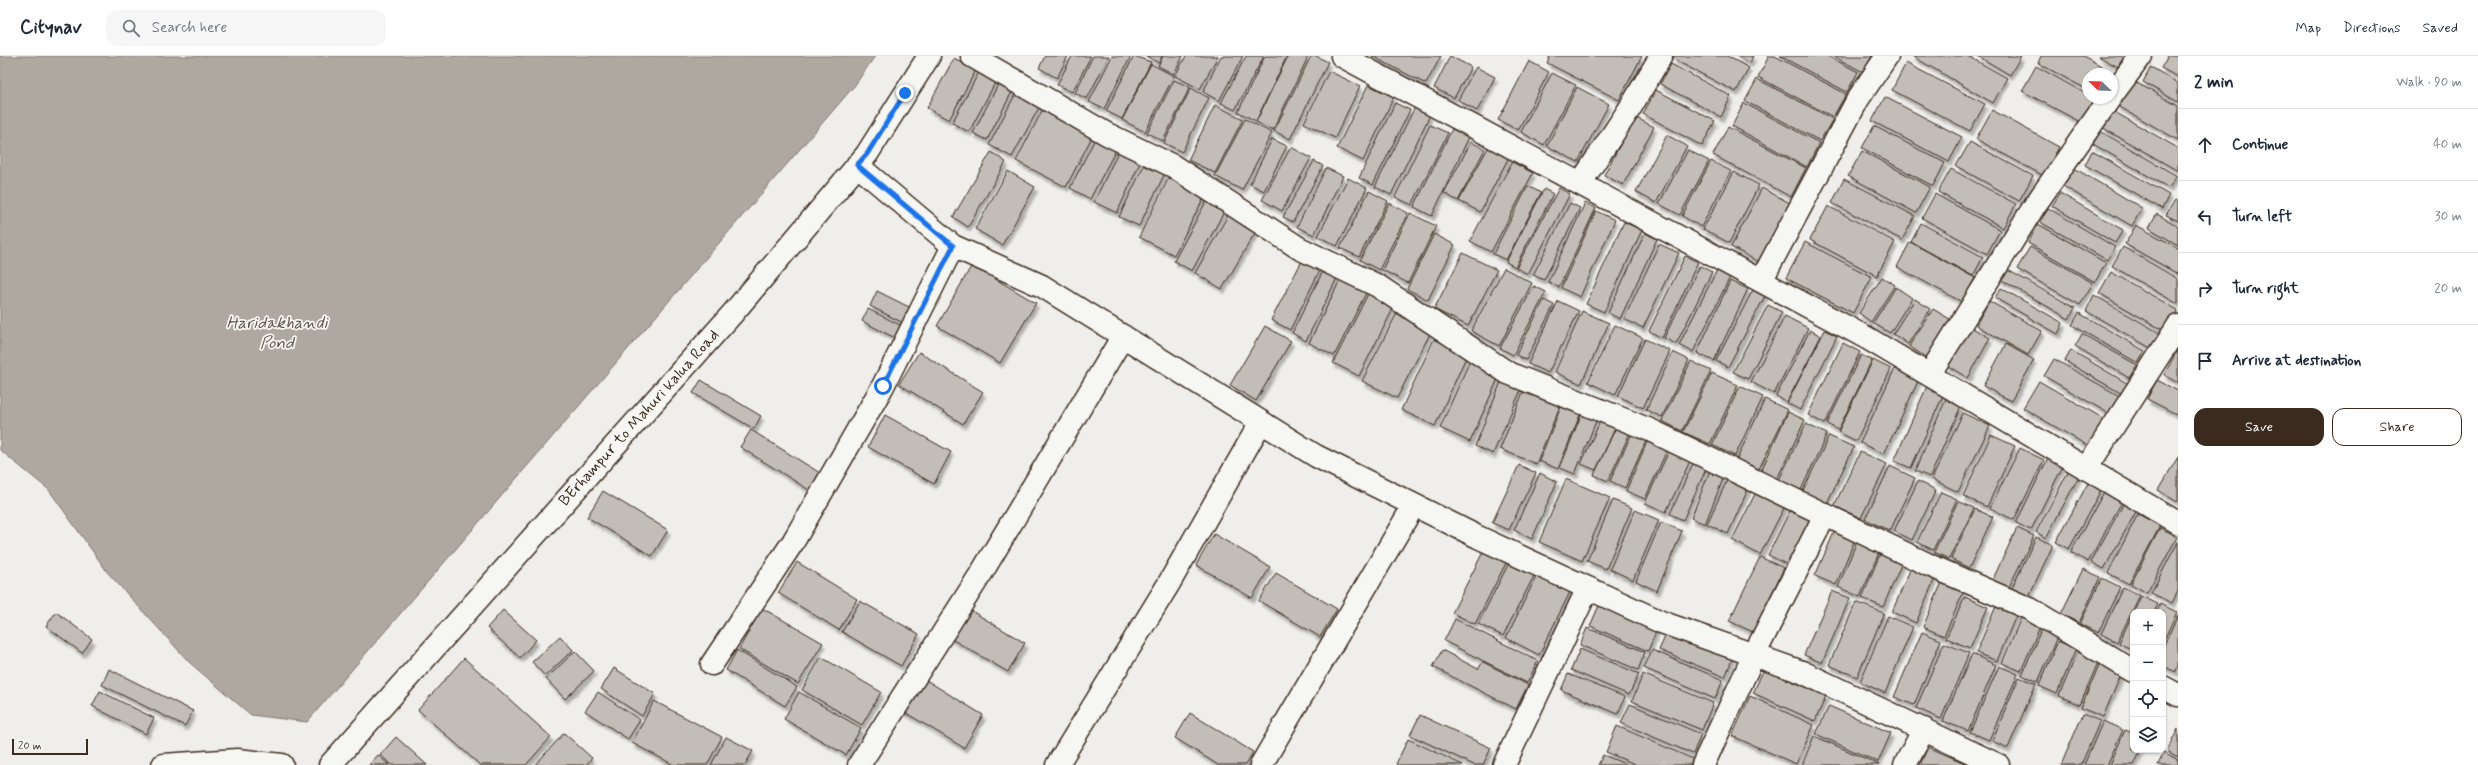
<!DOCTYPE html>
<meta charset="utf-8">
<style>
:root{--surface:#fff;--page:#f6f6f7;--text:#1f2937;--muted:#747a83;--line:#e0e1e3;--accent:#3b2a1e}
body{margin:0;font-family:Mynerve,sans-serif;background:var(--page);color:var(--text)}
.controls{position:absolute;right:12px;bottom:12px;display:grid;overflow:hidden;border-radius:8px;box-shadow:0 1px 3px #0004}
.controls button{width:36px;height:36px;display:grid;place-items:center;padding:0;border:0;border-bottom:1px solid var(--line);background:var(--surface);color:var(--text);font:20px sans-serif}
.compass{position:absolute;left:2082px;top:12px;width:36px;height:36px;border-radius:50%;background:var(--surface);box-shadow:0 1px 3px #0004;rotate:293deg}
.scale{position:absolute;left:12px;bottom:10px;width:76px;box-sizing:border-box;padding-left:4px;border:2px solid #3b2a1e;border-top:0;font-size:11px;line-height:14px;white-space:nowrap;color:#3b2a1e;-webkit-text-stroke:3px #f6f6f2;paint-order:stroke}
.stop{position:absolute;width:12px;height:12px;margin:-9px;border:3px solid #1a73e8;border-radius:50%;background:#fff}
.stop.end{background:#1a73e8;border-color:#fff;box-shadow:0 1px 4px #0008}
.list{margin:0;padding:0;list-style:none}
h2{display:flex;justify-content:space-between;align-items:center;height:52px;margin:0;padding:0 16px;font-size:17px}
h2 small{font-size:13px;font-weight:400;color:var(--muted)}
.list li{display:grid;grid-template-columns:26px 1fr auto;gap:12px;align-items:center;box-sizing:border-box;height:72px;padding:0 16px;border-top:1px solid var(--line)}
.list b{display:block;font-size:15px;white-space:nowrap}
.list em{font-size:13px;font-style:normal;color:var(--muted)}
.actions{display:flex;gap:8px;padding:12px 16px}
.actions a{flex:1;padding:9px 0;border:1px solid var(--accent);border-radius:12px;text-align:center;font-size:14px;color:var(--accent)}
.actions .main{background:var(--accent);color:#fff}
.icon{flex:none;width:22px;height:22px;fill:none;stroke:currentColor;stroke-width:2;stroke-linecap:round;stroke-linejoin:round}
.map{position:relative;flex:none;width:2178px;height:709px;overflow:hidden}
header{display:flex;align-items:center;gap:24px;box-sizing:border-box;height:56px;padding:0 20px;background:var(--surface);border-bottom:1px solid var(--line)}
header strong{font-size:19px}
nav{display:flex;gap:22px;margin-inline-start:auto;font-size:14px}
.search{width:280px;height:36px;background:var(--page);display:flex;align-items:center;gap:10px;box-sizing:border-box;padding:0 14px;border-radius:12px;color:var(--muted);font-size:15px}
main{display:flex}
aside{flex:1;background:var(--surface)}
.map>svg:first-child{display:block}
.water{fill:#afa8a1;stroke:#81766d}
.building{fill:#c2bdb7;stroke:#3b2a1e;filter:url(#shadow)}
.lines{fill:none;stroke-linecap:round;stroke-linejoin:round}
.minor-casing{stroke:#3b2a1e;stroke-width:25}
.minor{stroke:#f6f6f2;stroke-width:22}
.route{stroke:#1a73e8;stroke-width:5}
.labels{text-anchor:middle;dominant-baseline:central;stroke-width:3.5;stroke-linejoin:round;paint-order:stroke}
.street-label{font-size:16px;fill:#3b2a1e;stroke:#f6f6f2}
.water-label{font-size:17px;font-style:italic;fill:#64564c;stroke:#f6f6f2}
</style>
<header>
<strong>Citynav</strong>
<div class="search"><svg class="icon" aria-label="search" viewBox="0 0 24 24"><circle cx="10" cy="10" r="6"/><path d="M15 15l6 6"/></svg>Search here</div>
<nav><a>Map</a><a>Directions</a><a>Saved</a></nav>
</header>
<main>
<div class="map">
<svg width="2178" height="709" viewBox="0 0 2178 709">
<defs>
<filter id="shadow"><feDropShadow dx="2.5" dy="4.5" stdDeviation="1" flood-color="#0004"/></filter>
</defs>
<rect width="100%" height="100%" fill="#efeeea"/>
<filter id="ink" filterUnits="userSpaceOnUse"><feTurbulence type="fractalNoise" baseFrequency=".025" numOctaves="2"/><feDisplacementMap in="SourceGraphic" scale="8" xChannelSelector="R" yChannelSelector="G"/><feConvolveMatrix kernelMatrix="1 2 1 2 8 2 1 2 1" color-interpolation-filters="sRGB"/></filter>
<g filter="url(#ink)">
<path class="water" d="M0,0H875L855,29L307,666L251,659L190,607L108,517L49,434L0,394Z"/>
<path class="building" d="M1045,0H1068L1057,22L1039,12Z
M1072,0H1091L1072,36L1057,29Z
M1093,0H1109L1087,43L1075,37Z
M1112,0H1131L1104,53L1089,46Z
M1134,0L1151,6L1122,63L1106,55Z
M1146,0H1162L1159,7Z
M1163,0H1183L1174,18L1158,10Z
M1186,0H1218L1200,33L1175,20Z
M1221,0H1243L1219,45L1203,36Z
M1246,0H1264L1235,54L1221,47Z
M1265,0H1287L1256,65L1238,56Z
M1288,0L1308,1L1273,74L1256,66Z
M1311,0H1316L1328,6L1290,83L1274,75Z
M1372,0H1441L1426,28Z
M1450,0L1471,11L1454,42L1434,32Z
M1550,0H1642L1619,44L1547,7Z
M1674,0H1727L1749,12L1736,36L1673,3Z
M1736,0H1753L1750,7Z
M1769,0H1775L1846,38L1833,61L1758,21Z
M1780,0H1828L1858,16L1847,36Z
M1833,0H1872L1863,16Z
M1912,0H1968L2007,22L1993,47Z
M1978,0H2021L2010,19Z
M2041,0H2083L2111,15L2110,18H2088V34L2038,7Z
M2098,0H2124L2118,11Z
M2168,0H2178V21L2161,12Z
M954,2L976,14L949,64L927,52Z
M1529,5L1549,16L1518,74L1498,64Z
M1906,7L1985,48L1970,75L1892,34Z
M1151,8L1174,20L1145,76L1122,64Z
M1671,8L1731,40L1721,61L1660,28Z
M2036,10L2088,39V42L2097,44L2084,68L2022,35Z
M1476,11L1495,21L1477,55L1458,44Z
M2151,11L2178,27V46L2143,26Z
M1329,15L1360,30L1335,82L1304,67Z
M979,16L996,25L969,76L952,67Z
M1552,17L1576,29L1544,89L1521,76Z
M1757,23L1833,63L1820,85L1745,45Z
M1174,24L1190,31L1163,85L1147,77Z
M2132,24L2178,50V84L2118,50Z
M1000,25L1014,32L987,84L973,77Z
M1368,29L1394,41L1363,105L1337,92Z
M1577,31L1609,48L1578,106L1547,90Z
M1191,32L1209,42L1182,96L1164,87Z
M1018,33L1042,46L1012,101L989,89Z
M1656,34L1715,65L1702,90L1643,58Z
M1885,41L1962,81L1949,106L1872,65Z
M1395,47L1410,54L1373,129L1359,122Z
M1744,47L1819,87L1807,111L1732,70Z
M1045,49L1095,75L1066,131L1016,105Z
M1215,49L1243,63L1215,117L1188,104Z
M1415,51L1430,59L1391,139L1375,131Z
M1992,54L2059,91L2044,120L1976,83Z
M2113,55L2178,92V115L2103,72Z
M1635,61L1654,71L1623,129L1604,119Z
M1245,63L1272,77L1242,134L1215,120Z
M1430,69L1448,77L1412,149L1395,141Z
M1874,70L1945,107L1933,130L1862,92Z
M1728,71L1806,112L1791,141L1713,99Z
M1452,73L1469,81L1432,160L1414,151Z
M2100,75L2177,120L2169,132L2093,88Z
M1097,79L1118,90L1090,143L1070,132Z
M1667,79L1687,90L1656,147L1636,136Z
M1272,83L1287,90L1264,135L1250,128Z
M1471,86L1485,93L1458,145L1444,137Z
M1970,86L2033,120L2019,145L1956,110Z
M1121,90L1143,100L1117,157L1094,146Z
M1489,90L1509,101L1480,156L1459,145Z
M1291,91L1311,102L1282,155L1262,144Z
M1688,94L1709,105L1680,159L1659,148Z
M1862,95L1930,131L1916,157L1848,120Z
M2092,95L2169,139L2162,153L2085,109Z
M991,96L1006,106L968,171L953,161Z
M1148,101L1168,111L1139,170L1119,161Z
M1314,105L1323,110L1293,166L1283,161Z
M1711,105L1731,115L1701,171L1682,160Z
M1512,106L1533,117L1491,196L1470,185Z
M1326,112L1343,120L1314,179L1297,171Z
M2074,112L2142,152L2132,170L2063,130Z
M1951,113L2016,148L2003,172L1938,136Z
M1008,115L1035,131L1002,189L975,173Z
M1734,116L1759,129L1729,187L1703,173Z
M1171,117L1207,136L1174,199L1139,181Z
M1348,122L1367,132L1337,190L1318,180Z
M1844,123L1915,160L1902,184L1832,147Z
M1528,130L1541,137L1506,204L1493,198Z
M1559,132L1570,138L1528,218L1516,212Z
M1762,132L1790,147L1759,206L1731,191Z
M1544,133L1553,138L1515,211L1506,206Z
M1369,135L1388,145L1359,201L1340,192Z
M2060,137L2123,174L2115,187L2052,150Z
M1935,138L2000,174L1987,198L1922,162Z
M1208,142L1226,152L1192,215L1174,205Z
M2175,144L2178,146V165L2166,159Z
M1389,147L1408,157L1379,214L1360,204Z
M1570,147L1580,152L1544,224L1533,219Z
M1585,147L1596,152L1559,231L1548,226Z
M1828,150L1895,186L1877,220L1810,184Z
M2048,152L2115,191L2107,204L2040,166Z
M1231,154L1259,170L1222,233L1195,217Z
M1596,155L1615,164L1580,241L1561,232Z
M1410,157L1436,170L1408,227L1382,214Z
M2157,158L2178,170V189L2149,172Z
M1624,166L1642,174L1604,256L1586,248Z
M1921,167L1983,201L1973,220L1911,186Z
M2038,168L2106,207L2095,226L2028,187Z
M2136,169L2178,192V218L2125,188Z
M1645,177L1657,183L1620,263L1608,257Z
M1434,178L1455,189L1428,244L1407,233Z
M1805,186L1872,221L1853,257L1786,222Z
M1910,186L1975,222L1962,246L1897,211Z
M1659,188L1679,197L1643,272L1624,263Z
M2030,191L2093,227L2080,249L2017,213Z
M2123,191L2178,223V248L2112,210Z
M1463,197L1497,214L1468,270L1434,253Z
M1685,200L1698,206L1662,282L1649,275Z
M1304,201L1322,210L1290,274L1271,264Z
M972,209L1036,247L1000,307L937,270Z
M1700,210L1712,216L1676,288L1664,282Z
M1504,212L1532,227L1499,290L1471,275Z
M1324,213L1338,220L1306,285L1292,277Z
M2006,213L2075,252L2069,263L2000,223Z
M1717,214L1730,221L1693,296L1679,289Z
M2111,216L2178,254L2166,276L2099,237Z
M1342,220L1368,233L1334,300L1309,287Z
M1882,221L1895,229L1871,266L1859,257Z
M1730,225L1748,233L1714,305L1697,297Z
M1756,228L1768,234L1728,311L1716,305Z
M1534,230L1546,236L1513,299L1500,292Z
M1896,231L1912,242L1890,277L1873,267Z
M1371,232L1397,245L1359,320L1333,307Z
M2001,232L2063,267L2058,278L1995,242Z
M877,235L917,255L909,270L870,250Z
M2094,239L2163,279L2154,294L2086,255Z
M1915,243L1930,253L1908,288L1893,278Z
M1544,244L1554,249L1526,304L1516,299Z
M1558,245L1579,255L1548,317L1528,308Z
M1989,245L2042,275L2028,299L1976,269Z
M1768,249L1782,256L1748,323L1733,316Z
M868,253L908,273L901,285L862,265Z
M1399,253L1434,270L1397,342L1362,325Z
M1933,253L1953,265L1928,303L1909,290Z
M1582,255L1609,267L1581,328L1555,316Z
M2079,257L2145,295L2138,307L2072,269Z
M1785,260L1808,272L1774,338L1751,326Z
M1615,269L1643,282L1615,339L1588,326Z
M1265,270L1291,285L1256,345L1230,329Z
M1969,270L1990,282L1968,322L1946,309Z
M1810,274L1821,280L1787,346L1776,340Z
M1825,274L1837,280L1800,354L1787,347Z
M2082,278L2137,309L2129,322L2075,290Z
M1434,283L1467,299L1435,370L1401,354Z
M1645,283L1670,295L1643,352L1618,340Z
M1843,287L1860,296L1825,368L1808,359Z
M2006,288L2034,304L2011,345L1983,330Z
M2178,293V327L2164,319Z
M2071,294L2130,329L2124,339L2065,305Z
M919,296L983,336L963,368L899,328Z
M1673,296L1689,304L1662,361L1646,354Z
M1861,299L1872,304L1838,374L1827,368Z
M1471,302L1501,316L1470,386L1440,372Z
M2054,303L2123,342L2113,360L2044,320Z
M1873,304L1891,313L1856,385L1838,376Z
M1691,305L1711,315L1682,375L1662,365Z
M1895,312L1919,323L1884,398L1860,387Z
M1712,317L1738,329L1710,388L1683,376Z
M1503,321L1523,329L1493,398L1475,390Z
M701,324L761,360L754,373L693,337Z
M2157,324L2178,335V359L2147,343Z
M2039,325L2106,364L2090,391L2023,352Z
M1740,330L1763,341L1735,400L1712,389Z
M1927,330L1944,337L1911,412L1894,405Z
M1525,331L1562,345L1536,408L1500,393Z
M1765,343L1788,354L1759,413L1737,403Z
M1946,343L1961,350L1930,421L1915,415Z
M1563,346L1582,354L1558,413L1539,405Z
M1583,354L1598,360L1575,418L1560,412Z
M1788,356L1805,364L1777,423L1761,415Z
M1963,357L1990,370L1958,436L1932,423Z
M885,359L951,396L934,428L868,391Z
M1602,361L1617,368L1596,414L1581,408Z
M1806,368L1827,378L1801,434L1779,424Z
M1616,371L1630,377L1608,425L1594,419Z
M751,374L820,417L809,434L740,391Z
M1631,379L1646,385L1625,432L1610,425Z
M1991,379L2015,390L1987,451L1963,440Z
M1829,380L1854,391L1827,447L1803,435Z
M1647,386L1667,394L1645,443L1626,435Z
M2020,392L2044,404L2014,464L1990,452Z
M1669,395L1690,405L1666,456L1645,447Z
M1860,396L1887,408L1861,462L1834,450Z
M2178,401V445L2177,446L2158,434Z
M2048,402L2063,410L2031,474L2016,467Z
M1694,405L1707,411L1683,464L1670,458Z
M1519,409L1536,417L1509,474L1492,467Z
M1890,410L1915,422L1890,475L1865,463Z
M1711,412L1725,418L1705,468L1691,462Z
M2070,412L2080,418L2046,482L2036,476Z
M1540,417L1557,426L1532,483L1514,474Z
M1729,420L1750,429L1728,478L1707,468Z
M1566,423L1610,442L1582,505L1539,486Z
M1918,425L1936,434L1912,484L1894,475Z
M2088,427L2101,434L2069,493L2056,486Z
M1757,434L1786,448L1760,499L1732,484Z
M2105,434L2123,444L2088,506L2071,496Z
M603,435L668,474L652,500L587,461Z
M1941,436L1957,443L1933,494L1917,486Z
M1613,444L1632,452L1606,513L1587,505Z
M1958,445L1974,452L1949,503L1934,496Z
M2124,447L2137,454L2104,513L2091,506Z
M1792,450L1816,462L1792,511L1768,499Z
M1975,453L1993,461L1969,512L1951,503Z
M1635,454L1659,464L1633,524L1610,513Z
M2138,458L2160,470L2129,528L2108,517Z
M1661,466L1682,475L1657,535L1636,525Z
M1836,472L1856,481L1836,529L1815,520Z
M2017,472L2034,480L2008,533L1992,525Z
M2160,472L2177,481L2147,537L2131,528Z
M1214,478L1270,511L1252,542L1196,509Z
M2036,481L2053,489L2028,542L2011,534Z
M1858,483L1881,492L1860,541L1838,531Z
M2178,486V535L2172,547L2151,537Z
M1486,490L1509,501L1475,568L1452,557Z
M1882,493L1904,502L1883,551L1862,542Z
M1760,501L1784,512L1753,576L1729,565Z
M1511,503L1536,516L1503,580L1478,568Z
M797,506L857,543L839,574L778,537Z
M1913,507L1937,517L1916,567L1892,556Z
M2083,513L2100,521L2079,567L2061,558Z
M1276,517L1337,553L1320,581L1259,545Z
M1538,517L1571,534L1539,599L1506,582Z
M2102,522L2120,531L2098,577L2080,568Z
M1942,526L1964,535L1944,580L1923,571Z
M2123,531L2140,539L2117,586L2101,578Z
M1832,535L1850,542L1822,607L1804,599Z
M2141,540L2158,548L2154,556H2134Z
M1965,541L1988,551L1970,592L1946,582Z
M860,545L919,578L901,610L842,576Z
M1601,545L1659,569L1648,595L1590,570Z
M1856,546L1884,557L1857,621L1829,609Z
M1997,548L2017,557L1997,605L1976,597Z
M2160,548L2177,556L2163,586V556H2157Z
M965,551L1025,587L1008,616L948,581Z
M762,552L823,587L798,628L739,593Z
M503,554L536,584L520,602L487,572Z
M56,556L92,583L82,597L46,570Z
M2133,557V594L2119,587Z
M2022,559L2041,568L2021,615L2002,607Z
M2178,559V611L2176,616L2163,610V591Z
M1888,560L1913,571L1885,637L1860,626Z
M1455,563L1538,605L1527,627L1444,585Z
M1587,572L1645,596L1638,614L1580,589Z
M1668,574L1733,601L1725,621L1659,594Z
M2041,574L2057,581L2038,626L2022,619Z
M1922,576L1941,584L1914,649L1894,641Z
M560,580L573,594L545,620L532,606Z
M2058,585L2076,593L2057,638L2039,630Z
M1944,587L1969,597L1941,663L1916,652Z
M1580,593L1639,618L1629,639L1571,614Z
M737,594L797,631L785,650L726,614Z
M1442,594L1478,613L1483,606L1528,629L1516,653L1433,611Z
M1652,594L1723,624L1715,643L1644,612Z
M575,595L594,615L565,643L546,623Z
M2078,595L2099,604L2080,649L2059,640Z
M1972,598L1996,609L1968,675L1943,665Z
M821,601L881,636L862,669L802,634Z
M464,602L551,681L526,709H480L418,654Z
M2101,604L2123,614L2103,661L2081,652Z
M1999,610L2018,618L1989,684L1970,676Z
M614,612L655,638L642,660L601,633Z
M109,613L193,655L185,670L102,629Z
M1764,613L1826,640L1815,665L1753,637Z
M1568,618L1625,641L1618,658L1561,634Z
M1643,618L1713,647L1702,674L1632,645Z
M921,621L983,659L964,692L901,654Z
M2019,621L2036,628L2008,692L1992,685Z
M100,635L154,662L146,678L92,650Z
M598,636L640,664L628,683L585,655Z
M799,636L861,672L846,699L784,663Z
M1750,640L1814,669L1796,708L1732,680Z
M654,645L722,681L707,709H674L632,687Z
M1630,648L1701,678L1693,698L1621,667Z
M1829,650L1891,677L1878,706L1816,678Z
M1190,657L1253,696L1245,709H1218L1175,682Z
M2083,658L2100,665L2081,709H2061Z
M1420,659L1491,692L1483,709H1474L1410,679Z
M2103,665L2123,674L2107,709H2084Z
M1617,670L1693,703L1690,709H1637L1606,696Z
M2178,673V701L2167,695Z
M2125,674L2133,677V694H2141L2134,709H2110Z
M564,677L592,702L586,709H535Z
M1814,680L1880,709H1802Z
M396,681L427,709H392L380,699Z
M726,681L753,695L745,709H711Z
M1408,683L1463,709H1398L1396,708Z
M1928,691L1969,709H1920Z
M2164,696L2178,704V709H2158Z
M378,699L389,709H369Z
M1603,699L1628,709H1598Z"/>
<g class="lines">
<defs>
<path id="minor" d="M972,0L1107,78L1173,110L1299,192L1378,230L1508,317L1650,374L1929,509L2030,553L2133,615
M1342,0L1867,282L2178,467
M2112,39L2141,0
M857,109L953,190L1042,230L1316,400L1478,481L1661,566L1802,616L1998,709
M1580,128L1632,49L1661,0
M1761,225L1858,43L1887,0
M1929,319L2035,149L2110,42
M2086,413L2178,270
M712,608L793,486L883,330L953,190
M2163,631L2178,639
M163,709L237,704L282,709
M330,709L733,257L867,98L929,0
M859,709L982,516L1123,280
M1057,709L1168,529L1261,366
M1261,709L1414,449
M1504,709L1588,532
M1703,709L1754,599L1825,459
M1905,709L1924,673"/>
</defs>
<use href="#minor" class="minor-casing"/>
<use href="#minor" class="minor"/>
</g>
</g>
<g class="lines" filter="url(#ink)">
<path class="route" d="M883,330L953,190L857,109L867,98L905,37"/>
</g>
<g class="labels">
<g class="street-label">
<text transform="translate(639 362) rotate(-48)">BErhampur to Mahuri kalua Road</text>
</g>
<g class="water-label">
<text x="277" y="267">Haridakhandi<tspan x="277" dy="20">Pond</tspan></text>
</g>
</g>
</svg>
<div class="controls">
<button>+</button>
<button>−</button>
<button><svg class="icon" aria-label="locate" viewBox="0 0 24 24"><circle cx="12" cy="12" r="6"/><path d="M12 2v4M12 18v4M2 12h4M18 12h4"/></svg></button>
<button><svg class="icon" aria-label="layers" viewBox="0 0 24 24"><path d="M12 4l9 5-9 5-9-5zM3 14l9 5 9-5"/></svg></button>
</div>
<svg class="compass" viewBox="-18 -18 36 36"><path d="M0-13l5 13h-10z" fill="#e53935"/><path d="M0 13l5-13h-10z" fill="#747a83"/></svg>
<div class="scale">20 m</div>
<div class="stop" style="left:883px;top:330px"></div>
<div class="stop end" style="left:905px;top:37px"></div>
</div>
<aside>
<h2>2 min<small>Walk · 90 m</small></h2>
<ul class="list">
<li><svg class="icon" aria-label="ahead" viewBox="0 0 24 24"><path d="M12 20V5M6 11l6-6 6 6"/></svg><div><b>Continue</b></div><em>40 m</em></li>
<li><svg class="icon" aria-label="left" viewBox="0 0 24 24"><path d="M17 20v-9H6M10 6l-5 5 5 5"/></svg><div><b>Turn left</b></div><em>30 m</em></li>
<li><svg class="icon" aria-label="right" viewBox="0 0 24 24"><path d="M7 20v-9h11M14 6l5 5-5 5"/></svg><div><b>Turn right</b></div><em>20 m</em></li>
<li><svg class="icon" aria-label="arrive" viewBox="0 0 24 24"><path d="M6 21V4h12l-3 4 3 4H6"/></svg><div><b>Arrive at destination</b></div></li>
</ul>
<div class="actions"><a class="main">Save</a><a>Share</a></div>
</aside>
</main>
